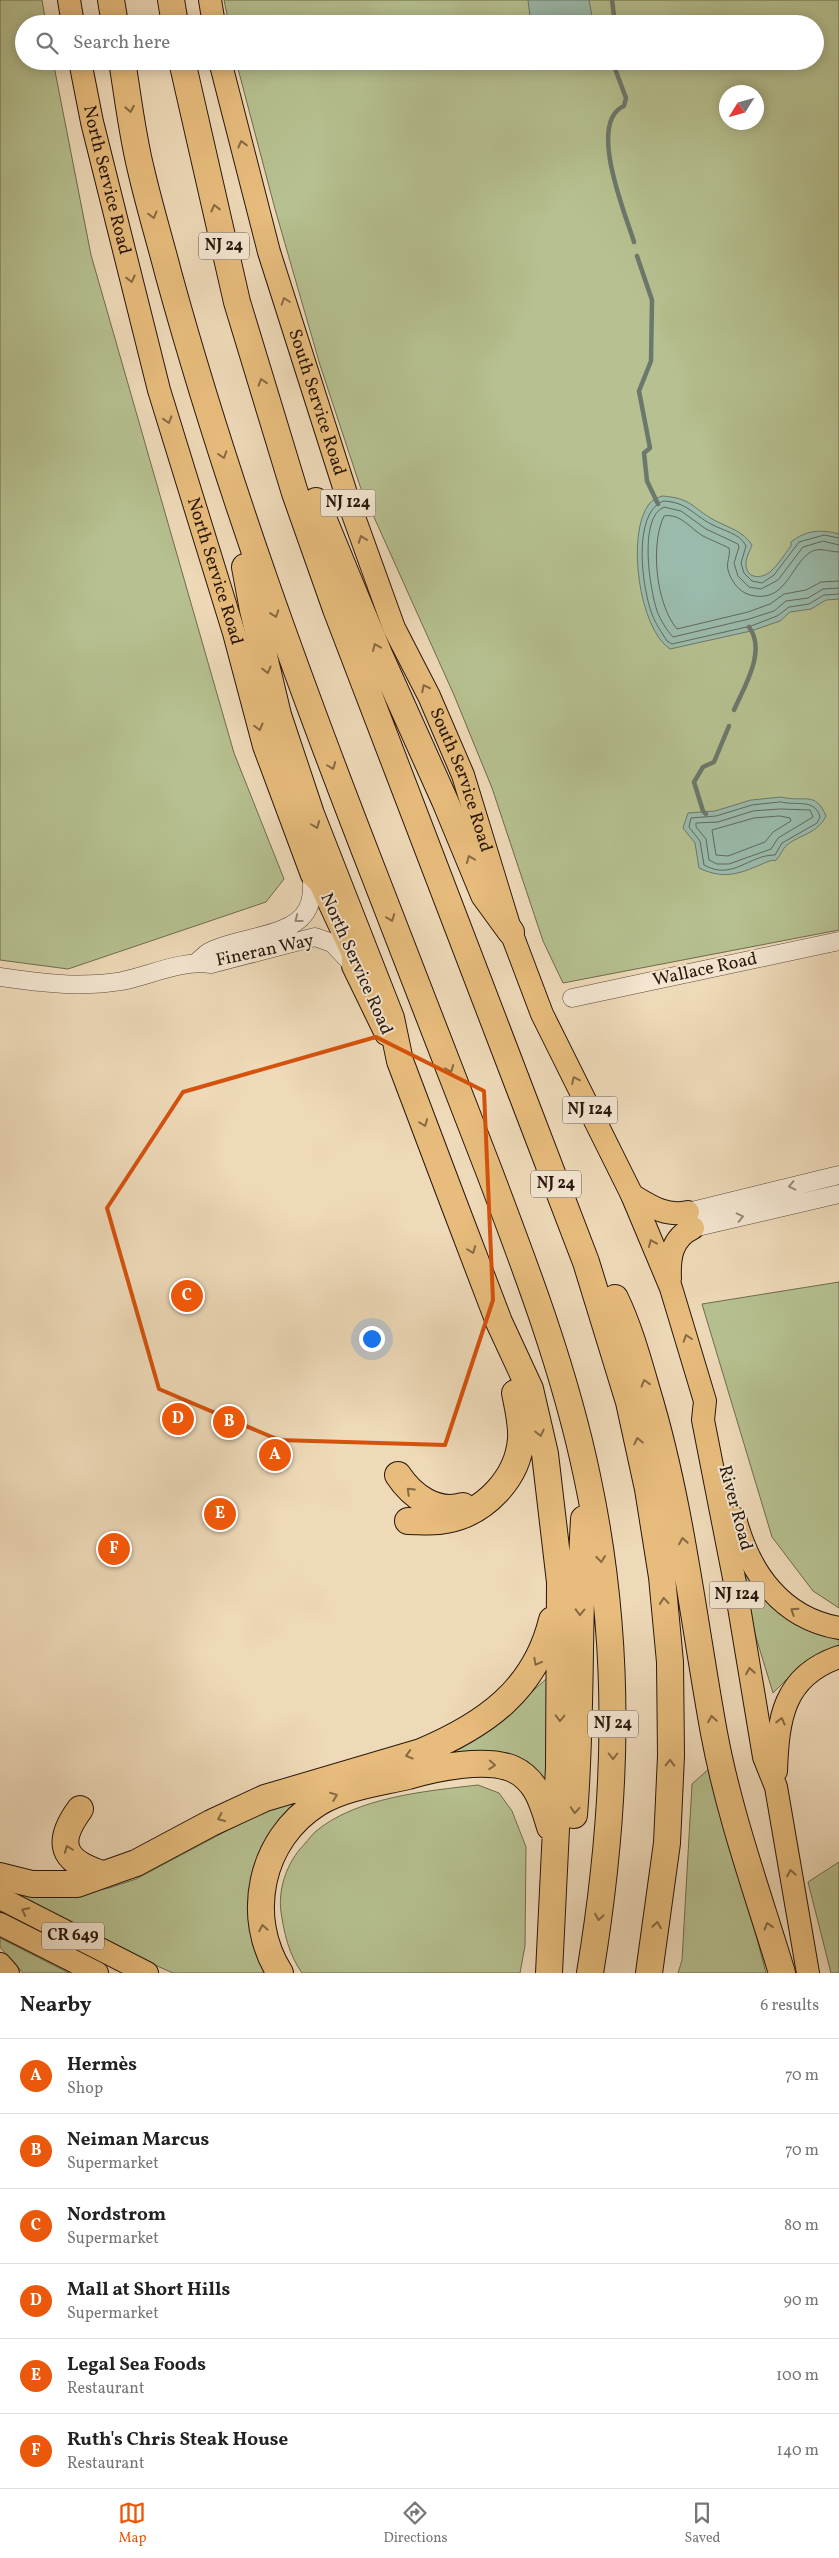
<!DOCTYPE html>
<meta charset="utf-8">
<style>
:root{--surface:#fff;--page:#f2f2f2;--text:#222;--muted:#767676;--line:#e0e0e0;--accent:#ea580c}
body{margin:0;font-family:Vollkorn,serif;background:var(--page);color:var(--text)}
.compass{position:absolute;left:719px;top:85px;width:45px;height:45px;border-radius:50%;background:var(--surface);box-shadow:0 2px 12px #0003;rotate:233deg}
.you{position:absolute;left:371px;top:1338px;width:18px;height:18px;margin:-12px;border:4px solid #fff;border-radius:50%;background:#1a73e8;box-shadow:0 0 0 8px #1a73e833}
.badge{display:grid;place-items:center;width:32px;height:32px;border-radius:50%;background:var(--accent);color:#fff;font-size:16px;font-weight:700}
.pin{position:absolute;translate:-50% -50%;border:2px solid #fff;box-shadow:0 1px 5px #0006}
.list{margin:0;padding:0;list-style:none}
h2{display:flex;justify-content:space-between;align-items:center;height:65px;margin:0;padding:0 20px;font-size:21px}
h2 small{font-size:16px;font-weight:400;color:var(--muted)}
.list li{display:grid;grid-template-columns:32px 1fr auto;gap:15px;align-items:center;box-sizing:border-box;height:75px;padding:0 20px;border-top:1px solid var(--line)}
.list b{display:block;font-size:19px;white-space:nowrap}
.list p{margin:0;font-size:16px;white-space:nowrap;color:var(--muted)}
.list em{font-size:16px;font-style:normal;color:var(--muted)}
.icon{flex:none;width:28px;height:28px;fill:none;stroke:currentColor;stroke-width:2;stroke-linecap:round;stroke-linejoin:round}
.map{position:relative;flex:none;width:839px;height:1973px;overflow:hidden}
.search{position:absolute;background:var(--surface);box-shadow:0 2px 12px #0003;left:15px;right:15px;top:15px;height:55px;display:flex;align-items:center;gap:12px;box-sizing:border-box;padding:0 18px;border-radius:28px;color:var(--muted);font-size:19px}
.sheet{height:515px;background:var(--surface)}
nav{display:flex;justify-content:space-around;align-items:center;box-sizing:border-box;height:70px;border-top:1px solid var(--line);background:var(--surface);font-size:14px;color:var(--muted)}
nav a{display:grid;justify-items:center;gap:2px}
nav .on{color:var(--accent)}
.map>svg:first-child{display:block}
.green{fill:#b6c090;stroke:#6e6b4e;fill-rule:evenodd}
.water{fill:#9abaab;stroke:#6c786b}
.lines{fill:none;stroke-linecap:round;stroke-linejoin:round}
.shore{stroke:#60685b;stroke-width:1}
.stream{stroke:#6c786b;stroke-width:4.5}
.minor-casing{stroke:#594736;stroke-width:19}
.major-casing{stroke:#27160b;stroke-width:24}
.highway-casing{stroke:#27160b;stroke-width:28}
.minor{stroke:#f4e6d1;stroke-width:18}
.major{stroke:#e7bc7c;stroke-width:22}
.highway{stroke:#e7bc7c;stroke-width:26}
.oneway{stroke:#876944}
.oneway2{stroke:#988878}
.marked{fill:none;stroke:#d5520c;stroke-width:4;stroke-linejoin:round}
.labels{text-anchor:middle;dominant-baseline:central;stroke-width:4;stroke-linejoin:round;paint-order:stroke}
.shield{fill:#f4e6d1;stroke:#645446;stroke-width:1}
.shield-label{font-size:16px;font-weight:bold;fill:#27160b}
.street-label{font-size:18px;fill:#27160b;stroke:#f4e6d1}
</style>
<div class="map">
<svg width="839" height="1973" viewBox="0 0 839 1973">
<rect width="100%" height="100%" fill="#eed9b8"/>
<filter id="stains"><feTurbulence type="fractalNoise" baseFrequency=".004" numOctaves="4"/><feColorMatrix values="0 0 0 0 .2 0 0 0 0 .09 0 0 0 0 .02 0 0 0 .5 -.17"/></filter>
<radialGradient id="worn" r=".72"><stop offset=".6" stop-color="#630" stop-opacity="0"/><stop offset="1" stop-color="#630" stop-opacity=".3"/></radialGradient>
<path class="green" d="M0,0H42L46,24H24V61H53L91,255L234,753L284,879L266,902L68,969L0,960Z
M224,0H839V930L563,983L543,941L492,788L454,695L360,486L320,365L275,209L236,61H815V24H229ZM726,92H756V122H726Z
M839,1282V1608L813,1591L772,1537L702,1304Z
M736,1548L750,1580L771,1605L839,1638V1649L800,1666L773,1693L755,1634Z
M547,1678L552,1797L446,1756L534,1690Z
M712,1766L766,1973H678L682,1960L692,1784Z
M478,1785L499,1793L512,1811L526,1847L525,1946L520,1973H302C289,1955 284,1933 281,1912C278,1890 286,1866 300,1849C305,1844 310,1837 315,1832C356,1797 427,1791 478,1785Z
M304,1795L279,1827L270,1973H173L137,1957L0,1886L80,1893L109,1888L136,1879L273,1806Z
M839,1862V1973H831L808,1882Z
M0,1938L69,1973H23L0,1947Z"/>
<path class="water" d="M528,0H589L592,16L587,24H531Z
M662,496C692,498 692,508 714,520C729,528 743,531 752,545C750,551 745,559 746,565C747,579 761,579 770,572C778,565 784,555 791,546V542C806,530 821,529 839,534V599L826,600L811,609L790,612L780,621L751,631L670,649C639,629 626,534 649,504C652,500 657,498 662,496Z
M781,797C804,803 815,790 826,816C817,834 801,834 787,845C782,849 781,856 775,861L772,860C744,871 728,882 699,868L695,843L683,828L688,813L715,811L751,800Z"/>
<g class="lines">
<path class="shore" d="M839,538L824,535L799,542L774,575L762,583L752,581L744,573L741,563L746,546C740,533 723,531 711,524C692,514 687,502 663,501C632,514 642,588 652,614C655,623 662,633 667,641L672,644L751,626L777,616L789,607L809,604L824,595L839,594
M839,545L823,541L803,547L778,580L761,589L749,587L738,576L734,563L739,547L738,544L706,529L681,511L664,507C638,518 650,590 657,611C660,619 667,631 673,637L749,619L774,611L786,601L808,598L823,589L839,588
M839,552C828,552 819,546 809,553C790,567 785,604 750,595C739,592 731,581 728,570C726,562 731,555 729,548C721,544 711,540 703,536C690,528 680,513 664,516C650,545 656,604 677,629L748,612L770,604L784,594L806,590L821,582L839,581
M781,802C796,806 815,798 820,817L817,823L782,843L775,855C748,855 733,881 704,865L700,841L689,827L691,818L716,816L752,805Z
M780,809L810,810L813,817L778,838L771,849L729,864H717L709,860L706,839L696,827V823L718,822L753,811Z
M780,816L790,818L791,821L773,832L765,842L728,856L716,855L712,830L754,818Z"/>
<path class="stream" d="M612,0L615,24
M617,61L614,66L626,98L624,106C587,122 625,213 634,242
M637,256L652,300L651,361L639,391L650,448L644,453L647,481L658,504
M734,710C744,687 767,651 749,627
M706,814L703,811L694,782L703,767L714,762L729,726"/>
<defs>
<path id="minor" d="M197,962C201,959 204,955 209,952C235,937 292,938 307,910C313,899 312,887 312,875
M0,977C40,983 81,988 122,981C151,975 181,960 211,964L315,937L332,943L353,965
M572,998L839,941
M839,1175L688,1212L693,1228L839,1194"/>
<g id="major">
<path d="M69,0L73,24"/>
<path d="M210,0L214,24"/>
<path id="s1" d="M80,61L92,122L159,390L234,633L264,746L312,875L320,883L353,954V966L386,1034"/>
<path id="s2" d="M220,61L269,252L350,506L394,628L429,696L463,775L511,932L542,1014L632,1195L671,1288L705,1401L703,1420L735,1583L764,1757L776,1787L808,1973"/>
<path d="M632,1195C650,1206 666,1217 688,1212"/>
<path d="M670,1279C669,1259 671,1238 693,1228"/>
<path d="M735,1518C749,1572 781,1618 839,1628"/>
<path d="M776,1771C778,1719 783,1676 839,1657"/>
<path d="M0,1898L147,1973"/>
<path d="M0,1924L97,1973"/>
<path d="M0,1964L8,1973"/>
</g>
<path id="highway" d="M111,0L115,24
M171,0L175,24
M122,61C128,97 132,134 141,170C149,205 160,241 169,276C226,483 299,682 377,882C414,978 452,1074 489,1171C527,1271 565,1371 587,1476C623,1644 618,1804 590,1973
M182,61L237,302L295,493L336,609L586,1262L629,1402L648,1489L662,1577L670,1662L671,1756L667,1843L649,1973
M316,501L379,654L445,801L484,895L511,932
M245,567L253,610L278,715L311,814L391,1018L400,1061L454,1204L499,1322L530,1389L545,1454L560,1582L559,1767L549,1973
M615,1298C629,1327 638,1360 647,1391C681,1503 693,1618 714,1733C729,1814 758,1894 782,1973
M398,1475C412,1496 436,1514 463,1506
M408,1521C420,1521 434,1523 446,1520C485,1513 518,1478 521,1439C522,1424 518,1408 515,1393
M80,1809C55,1843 62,1861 102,1874
M574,1815C582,1717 578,1618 584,1519
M0,1876L32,1884H77L136,1863L211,1823L265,1798L421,1752C485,1725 535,1690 552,1620
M280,1973C244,1917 260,1839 318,1803C344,1787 379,1783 408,1776C435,1768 486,1757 513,1769C537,1780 543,1804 550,1827"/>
</defs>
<use href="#minor" class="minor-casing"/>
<use href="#major" class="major-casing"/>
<use href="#highway" class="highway-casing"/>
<use href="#minor" class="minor"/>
<use href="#major" class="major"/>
<use href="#highway" class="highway"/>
</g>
<defs><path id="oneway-chevron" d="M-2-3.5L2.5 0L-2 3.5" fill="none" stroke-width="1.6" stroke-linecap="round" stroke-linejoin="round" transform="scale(1.25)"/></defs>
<g class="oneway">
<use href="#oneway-chevron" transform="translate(130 109) rotate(80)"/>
<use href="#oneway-chevron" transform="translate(242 144) rotate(-104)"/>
<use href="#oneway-chevron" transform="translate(215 208) rotate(-104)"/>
<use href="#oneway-chevron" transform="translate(153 215) rotate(75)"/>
<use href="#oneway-chevron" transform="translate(131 279) rotate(76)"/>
<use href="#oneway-chevron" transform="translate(285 301) rotate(-108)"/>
<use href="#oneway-chevron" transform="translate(262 382) rotate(-107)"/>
<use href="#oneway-chevron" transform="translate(168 420) rotate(73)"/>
<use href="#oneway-chevron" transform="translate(223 455) rotate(72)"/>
<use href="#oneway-chevron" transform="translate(362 539) rotate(-110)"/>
<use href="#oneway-chevron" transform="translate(275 614) rotate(71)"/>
<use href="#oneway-chevron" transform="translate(376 647) rotate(-113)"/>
<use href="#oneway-chevron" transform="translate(267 670) rotate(76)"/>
<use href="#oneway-chevron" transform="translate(425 688) rotate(-117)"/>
<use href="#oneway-chevron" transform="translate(259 727) rotate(75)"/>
<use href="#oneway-chevron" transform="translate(332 766) rotate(69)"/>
<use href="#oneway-chevron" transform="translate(316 825) rotate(69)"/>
<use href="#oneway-chevron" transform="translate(470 859) rotate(-112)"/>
<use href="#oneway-chevron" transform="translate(391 918) rotate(69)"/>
<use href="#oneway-chevron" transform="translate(450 1069) rotate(69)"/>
<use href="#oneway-chevron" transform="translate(575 1080) rotate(-116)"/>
<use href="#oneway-chevron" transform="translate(424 1123) rotate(69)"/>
<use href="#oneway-chevron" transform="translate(652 1243) rotate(-113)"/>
<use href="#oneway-chevron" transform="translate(472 1250) rotate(69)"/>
<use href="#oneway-chevron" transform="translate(687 1338) rotate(-108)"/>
<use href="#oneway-chevron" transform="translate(645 1383) rotate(-107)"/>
<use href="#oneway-chevron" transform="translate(540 1433) rotate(77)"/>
<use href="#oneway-chevron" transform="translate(638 1441) rotate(-102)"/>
<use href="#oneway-chevron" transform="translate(410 1491) rotate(-136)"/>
<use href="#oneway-chevron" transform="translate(683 1541) rotate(-100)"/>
<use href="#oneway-chevron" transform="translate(601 1559) rotate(83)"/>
<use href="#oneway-chevron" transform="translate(664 1601) rotate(-95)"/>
<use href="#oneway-chevron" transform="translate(794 1611) rotate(-146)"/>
<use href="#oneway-chevron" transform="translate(580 1612) rotate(91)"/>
<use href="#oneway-chevron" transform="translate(537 1662) rotate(118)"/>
<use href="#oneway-chevron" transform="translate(750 1671) rotate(-99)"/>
<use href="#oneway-chevron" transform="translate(560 1718) rotate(91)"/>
<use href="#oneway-chevron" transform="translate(712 1719) rotate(-99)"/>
<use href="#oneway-chevron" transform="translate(781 1721) rotate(-76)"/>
<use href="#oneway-chevron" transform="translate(409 1755) rotate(164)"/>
<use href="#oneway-chevron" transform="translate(613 1756) rotate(90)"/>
<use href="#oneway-chevron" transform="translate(670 1763) rotate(-88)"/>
<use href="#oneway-chevron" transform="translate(492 1765) rotate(4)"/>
<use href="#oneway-chevron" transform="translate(334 1796) rotate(-21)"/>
<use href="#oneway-chevron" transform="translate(575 1810) rotate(94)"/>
<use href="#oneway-chevron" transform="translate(221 1818) rotate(155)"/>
<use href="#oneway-chevron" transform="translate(68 1849) rotate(-111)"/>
<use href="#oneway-chevron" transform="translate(791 1873) rotate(-100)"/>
<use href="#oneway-chevron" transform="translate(25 1911) rotate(-153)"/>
<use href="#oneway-chevron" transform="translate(599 1917) rotate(99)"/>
<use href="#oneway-chevron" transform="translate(657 1925) rotate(-81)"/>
<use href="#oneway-chevron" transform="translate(768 1926) rotate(-107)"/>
<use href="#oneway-chevron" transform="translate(263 1928) rotate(-100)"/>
</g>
<g class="oneway2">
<use href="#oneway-chevron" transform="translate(298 919) rotate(142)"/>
<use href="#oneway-chevron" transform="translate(792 1186) rotate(167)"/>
<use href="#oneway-chevron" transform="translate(740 1217) rotate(-13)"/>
</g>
<path class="marked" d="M376,1037L484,1091L493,1300L445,1445L279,1440L159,1389L107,1208L183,1092Z"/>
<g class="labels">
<g class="shield">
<rect x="199" y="232.5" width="50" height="27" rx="4"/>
<rect x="320.5" y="489.5" width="55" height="27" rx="4"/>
<rect x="562.5" y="1096.5" width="55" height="27" rx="4"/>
<rect x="531" y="1170.5" width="50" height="27" rx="4"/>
<rect x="709.5" y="1581.5" width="55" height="27" rx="4"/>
<rect x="588" y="1710.5" width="50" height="27" rx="4"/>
<rect x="42" y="1922.5" width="62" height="27" rx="4"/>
</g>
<g class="shield-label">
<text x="224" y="246">NJ 24</text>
<text x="348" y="503">NJ 124</text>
<text x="590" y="1110">NJ 124</text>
<text x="556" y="1184">NJ 24</text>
<text x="737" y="1595">NJ 124</text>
<text x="613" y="1724">NJ 24</text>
<text x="73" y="1936">CR 649</text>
</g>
<g class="street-label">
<text stroke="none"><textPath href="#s1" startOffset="122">North Service Road</textPath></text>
<text stroke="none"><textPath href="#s2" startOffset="355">South Service Road</textPath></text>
<text stroke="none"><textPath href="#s1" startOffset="528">North Service Road</textPath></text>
<text stroke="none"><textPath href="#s2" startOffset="760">South Service Road</textPath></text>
<text transform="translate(265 951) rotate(-12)">Fineran Way</text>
<text transform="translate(356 964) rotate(66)">North Service Road</text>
<text transform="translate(705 970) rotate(-12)">Wallace Road</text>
<text transform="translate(735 1508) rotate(75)">River Road</text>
</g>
</g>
<rect width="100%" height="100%" filter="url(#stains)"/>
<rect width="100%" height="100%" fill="url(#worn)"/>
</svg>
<svg class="compass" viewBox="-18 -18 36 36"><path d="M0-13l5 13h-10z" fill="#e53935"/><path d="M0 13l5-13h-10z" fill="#767676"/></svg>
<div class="you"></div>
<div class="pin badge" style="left:275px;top:1455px">A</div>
<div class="pin badge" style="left:229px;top:1422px">B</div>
<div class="pin badge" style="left:187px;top:1296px">C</div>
<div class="pin badge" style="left:178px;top:1419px">D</div>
<div class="pin badge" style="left:220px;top:1514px">E</div>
<div class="pin badge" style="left:114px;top:1549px">F</div>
<div class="search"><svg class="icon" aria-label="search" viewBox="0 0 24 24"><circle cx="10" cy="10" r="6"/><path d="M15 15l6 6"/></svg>Search here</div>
</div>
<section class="sheet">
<h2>Nearby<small>6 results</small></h2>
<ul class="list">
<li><span class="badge">A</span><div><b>Hermès</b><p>Shop</p></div><em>70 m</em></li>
<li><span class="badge">B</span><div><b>Neiman Marcus</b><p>Supermarket</p></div><em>70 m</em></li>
<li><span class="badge">C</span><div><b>Nordstrom</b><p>Supermarket</p></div><em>80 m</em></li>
<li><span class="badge">D</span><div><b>Mall at Short Hills</b><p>Supermarket</p></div><em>90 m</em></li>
<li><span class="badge">E</span><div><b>Legal Sea Foods</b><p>Restaurant</p></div><em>100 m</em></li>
<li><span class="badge">F</span><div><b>Ruth's Chris Steak House</b><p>Restaurant</p></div><em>140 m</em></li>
</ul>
</section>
<nav>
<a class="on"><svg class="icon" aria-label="map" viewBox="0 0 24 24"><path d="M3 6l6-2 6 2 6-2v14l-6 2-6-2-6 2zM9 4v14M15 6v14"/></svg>Map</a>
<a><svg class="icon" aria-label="directions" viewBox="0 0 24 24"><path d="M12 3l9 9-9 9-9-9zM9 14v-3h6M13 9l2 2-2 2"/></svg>Directions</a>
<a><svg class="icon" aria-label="saved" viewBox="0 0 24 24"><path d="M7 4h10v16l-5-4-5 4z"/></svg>Saved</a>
</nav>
